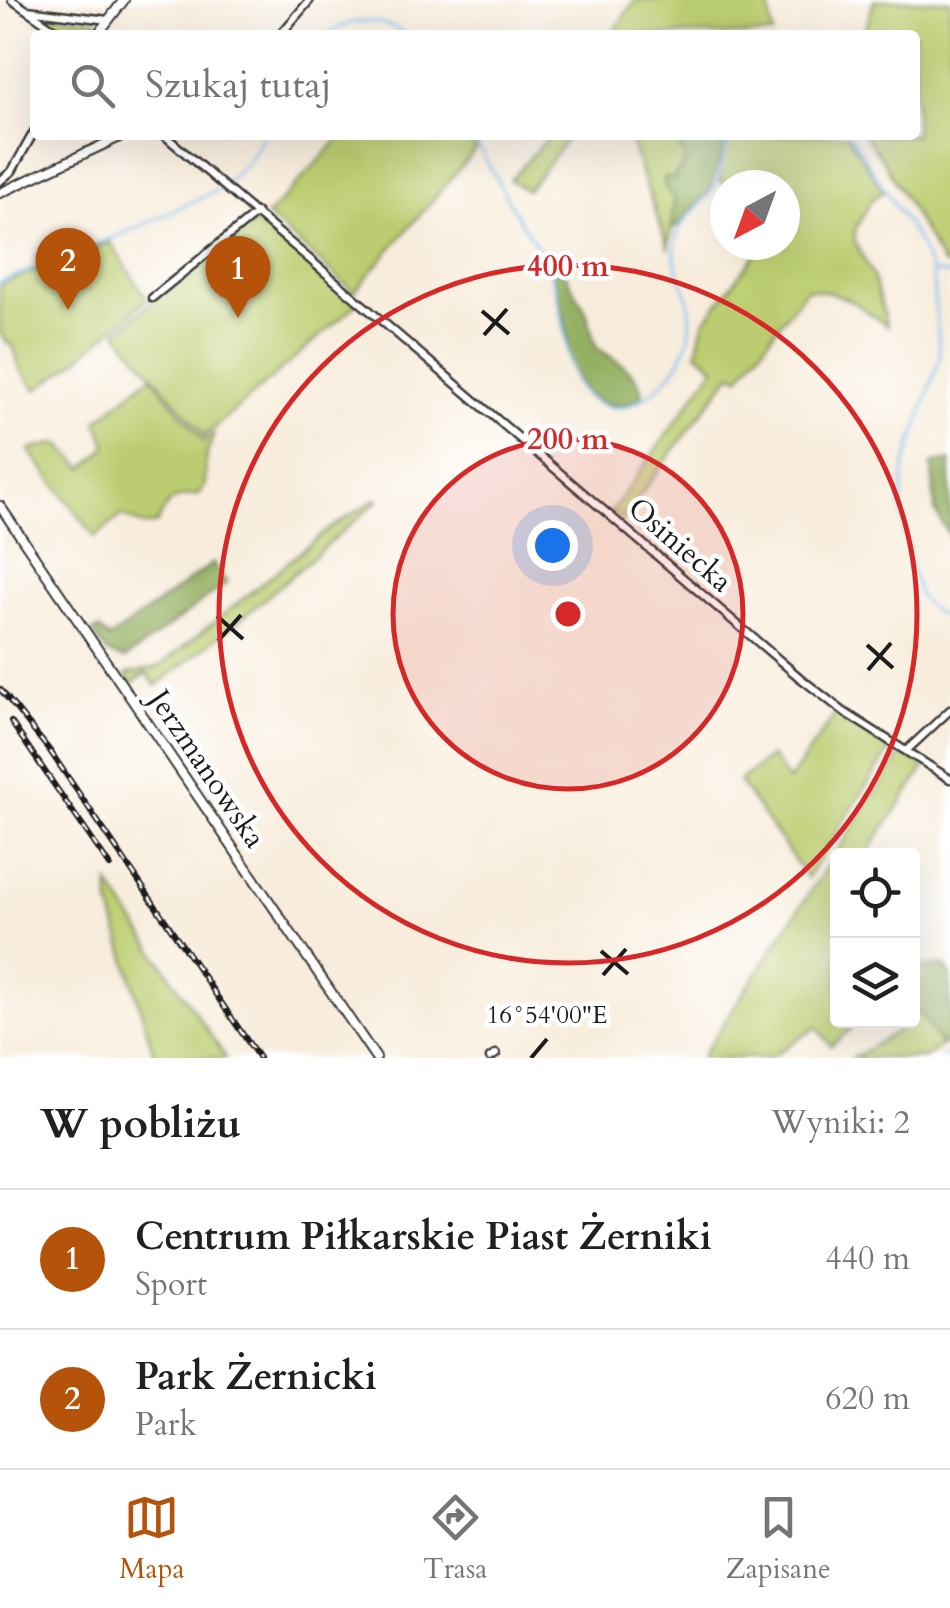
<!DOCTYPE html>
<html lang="pl">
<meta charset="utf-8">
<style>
:root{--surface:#fff;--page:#f2f2f2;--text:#202124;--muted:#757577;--line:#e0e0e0;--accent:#b45309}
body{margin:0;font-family:Cardo,serif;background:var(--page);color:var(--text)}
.controls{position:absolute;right:30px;bottom:30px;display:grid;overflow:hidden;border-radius:10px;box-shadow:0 10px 40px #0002}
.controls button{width:90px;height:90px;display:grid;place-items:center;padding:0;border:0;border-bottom:2px solid var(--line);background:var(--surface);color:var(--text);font:50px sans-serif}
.compass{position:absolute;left:710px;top:170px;width:90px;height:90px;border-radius:50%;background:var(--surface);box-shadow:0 10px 40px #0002;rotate:221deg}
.you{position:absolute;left:552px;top:545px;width:35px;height:35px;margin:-25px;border:8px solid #fff;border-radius:50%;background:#1a73e8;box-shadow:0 0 0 15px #1a73e833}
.badge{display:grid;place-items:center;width:65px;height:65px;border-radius:50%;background:var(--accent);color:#fff;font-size:32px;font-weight:700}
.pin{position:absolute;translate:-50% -82px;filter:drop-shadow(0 2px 5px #0008)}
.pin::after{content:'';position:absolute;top:52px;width:35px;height:30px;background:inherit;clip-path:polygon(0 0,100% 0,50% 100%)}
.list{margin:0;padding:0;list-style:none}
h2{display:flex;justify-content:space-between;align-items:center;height:130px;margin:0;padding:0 40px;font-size:42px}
h2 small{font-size:32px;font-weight:400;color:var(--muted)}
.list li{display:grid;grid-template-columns:65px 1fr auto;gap:30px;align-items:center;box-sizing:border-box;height:140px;padding:0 40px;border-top:2px solid var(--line)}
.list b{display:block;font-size:38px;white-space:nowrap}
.list p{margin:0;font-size:32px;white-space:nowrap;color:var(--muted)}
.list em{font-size:32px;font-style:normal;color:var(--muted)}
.icon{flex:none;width:55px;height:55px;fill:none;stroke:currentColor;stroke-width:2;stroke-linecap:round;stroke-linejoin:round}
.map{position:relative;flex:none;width:950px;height:1058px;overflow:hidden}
.search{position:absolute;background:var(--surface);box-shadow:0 10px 40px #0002;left:30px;right:30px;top:30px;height:110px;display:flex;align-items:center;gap:25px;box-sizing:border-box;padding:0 35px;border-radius:10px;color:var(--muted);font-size:38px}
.sheet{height:410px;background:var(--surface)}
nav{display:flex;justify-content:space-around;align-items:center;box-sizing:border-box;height:140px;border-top:2px solid var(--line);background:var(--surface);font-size:28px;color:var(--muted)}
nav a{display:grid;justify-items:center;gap:5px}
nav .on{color:var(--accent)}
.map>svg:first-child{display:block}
.green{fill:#bbcd70;stroke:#6c7446;stroke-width:2.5}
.forest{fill:#94b062;stroke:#58663f;stroke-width:2.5}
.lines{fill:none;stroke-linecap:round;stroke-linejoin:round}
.stream{stroke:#79c0f1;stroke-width:2.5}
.minor-casing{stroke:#3d3b39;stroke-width:11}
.tertiary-casing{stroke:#3d3b39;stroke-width:12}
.minor{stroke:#fff;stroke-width:6}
.tertiary{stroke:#fff;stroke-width:8}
.rail-casing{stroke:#1c1c1c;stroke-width:6}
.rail{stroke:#fff;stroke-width:2.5;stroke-dasharray:8;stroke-linecap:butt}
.ticks{fill:none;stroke:#1c1c1c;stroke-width:4}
.ring{fill:none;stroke:#d62828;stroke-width:5}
.labels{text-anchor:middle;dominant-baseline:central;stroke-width:9;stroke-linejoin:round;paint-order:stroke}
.street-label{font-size:30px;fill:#1c1c1c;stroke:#fff}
.ticks-label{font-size:25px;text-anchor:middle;fill:#1c1c1c;stroke:#fff;stroke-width:9;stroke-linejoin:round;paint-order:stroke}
.centre{fill:#d62828;stroke:#fff;stroke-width:5}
.ring-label{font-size:30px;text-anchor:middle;font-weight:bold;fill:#d62828;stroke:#fff;stroke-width:9;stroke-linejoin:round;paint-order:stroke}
</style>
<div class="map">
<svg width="950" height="1058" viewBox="0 0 950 1058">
<rect width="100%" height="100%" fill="#fff"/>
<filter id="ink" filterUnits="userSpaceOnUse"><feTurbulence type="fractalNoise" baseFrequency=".01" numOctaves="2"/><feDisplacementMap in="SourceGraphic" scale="20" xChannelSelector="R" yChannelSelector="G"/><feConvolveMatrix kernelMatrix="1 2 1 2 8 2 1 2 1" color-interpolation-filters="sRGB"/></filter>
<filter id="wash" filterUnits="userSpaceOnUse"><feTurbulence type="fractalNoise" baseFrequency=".0048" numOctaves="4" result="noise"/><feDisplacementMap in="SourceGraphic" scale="40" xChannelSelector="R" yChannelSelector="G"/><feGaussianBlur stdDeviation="2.25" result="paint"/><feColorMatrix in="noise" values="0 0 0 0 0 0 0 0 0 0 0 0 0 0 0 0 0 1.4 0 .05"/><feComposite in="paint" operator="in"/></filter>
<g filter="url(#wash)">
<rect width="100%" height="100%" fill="#f8eddc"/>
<path class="green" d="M635,0H768L773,35H611Z
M874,0H950V267L942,263L881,157L864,135H915V35H864Z
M40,13L97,20L100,23L92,35H68Z
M343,135H465L476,149L354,292L267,216Z
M550,135H570L527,190L510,180Z
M628,135H674L686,161L674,177V217L668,247Z
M733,135H847L884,191L872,199L855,230V242L873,276L887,326C858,305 843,291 806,289L740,377L731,374L621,521L611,512L715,367L697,352L704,322L762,245H785V185H727L720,181L724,153Z
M257,221L358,303L205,436L117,332L184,275Z
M110,242L147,299L75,362L36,390L19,367L14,348L0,335V284Z
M151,376L204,441L214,434L206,457L205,487L197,495C173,496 167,502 157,524L144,526L122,515L95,537L29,450L58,443L84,468L107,447L97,421Z
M376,499L378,501L247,614L156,686L147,673L131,684L126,675L160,666L329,529Z
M837,712L892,747L807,878L739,781L771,756L788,781Z
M902,752L925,767L866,855L838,856V1021H845L851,1029L831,1046L817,1027L769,1058H701Z
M109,884L226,1058H155L110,904Z
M913,1009L921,1015L941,1045L925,1058H853L899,1030L894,1021H912Z"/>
<path class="forest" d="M674,135H728L711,188L678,226L672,229L674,198C668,192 661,186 665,177L673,179L686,161Z
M556,257L586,311L596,347C614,360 642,372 643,397C610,414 582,403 571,366C567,354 568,340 566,327C561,304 555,281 547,259Z
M950,460V537L935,511L932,464Z
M213,563L227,583L125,659L107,653L93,632L99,629L109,639Z
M944,965L950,974V1041L941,1045L921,1015L913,1009L912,968Z"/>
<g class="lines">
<path class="stream" d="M327,35C351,16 383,18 407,35
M471,135C489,162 503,193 520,221C530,238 545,253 551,273C557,291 562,313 565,332C570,362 570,395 605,406C621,411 635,404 648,395C680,372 698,338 688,298C681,274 668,259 678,232C685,214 707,203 716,185C724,168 721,151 732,135
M850,135L918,242L932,272L950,275
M932,272L940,357L905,465L901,506L909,559L919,596L932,610L950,620
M0,282L125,233L218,190L247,163L264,135
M943,1058L950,1053"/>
</g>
</g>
<g filter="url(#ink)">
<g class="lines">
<defs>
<path id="minor" d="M12,0L63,35
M27,10L108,20
M280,35L310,0
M164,135L799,677L844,712L950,779
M0,181L12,171L35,130
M152,298L257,213
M906,751L950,710
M490,1058L496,1054"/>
<path id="tertiary" d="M97,35L124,0
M0,193L124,135
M0,506L376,1058"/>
</defs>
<use href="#minor" class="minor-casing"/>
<use href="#tertiary" class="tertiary-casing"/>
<use href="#minor" class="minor"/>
<use href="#tertiary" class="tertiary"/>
<defs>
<path id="rail" d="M0,689L50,751L259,1058
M11,722L110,866"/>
</defs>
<use href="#rail" class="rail-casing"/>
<use href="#rail" class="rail"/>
</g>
</g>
<path class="ticks" d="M482,311L509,334M484,335L507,309M217,616L243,639M218,641L241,615M867,645L893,668M868,670L891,643M601,951L628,974M603,975L626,949M531,1058L547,1039"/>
<circle cx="568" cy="614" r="175" fill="#d62828" fill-opacity=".12"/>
<g class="ring">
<circle cx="568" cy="614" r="175"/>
<circle cx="568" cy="614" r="349"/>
</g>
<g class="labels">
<g class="street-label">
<text transform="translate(680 545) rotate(41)">Osiniecka</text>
<text transform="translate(207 769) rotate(56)">Jerzmanowska</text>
</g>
</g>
<g class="ticks-label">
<text x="547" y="1023">16°54'00"E</text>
</g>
<circle cx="568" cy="614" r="15" class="centre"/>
<g class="ring-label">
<text x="568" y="276">400 m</text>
<text x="568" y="449">200 m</text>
</g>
</svg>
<div class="controls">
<button><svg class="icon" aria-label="locate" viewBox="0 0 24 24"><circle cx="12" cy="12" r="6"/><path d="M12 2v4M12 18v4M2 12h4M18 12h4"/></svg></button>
<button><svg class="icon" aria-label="layers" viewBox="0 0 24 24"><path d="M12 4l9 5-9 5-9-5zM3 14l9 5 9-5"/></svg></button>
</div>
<svg class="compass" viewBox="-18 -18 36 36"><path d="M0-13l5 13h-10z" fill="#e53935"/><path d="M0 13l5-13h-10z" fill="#757577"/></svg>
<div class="you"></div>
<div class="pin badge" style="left:238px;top:318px">1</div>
<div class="pin badge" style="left:68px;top:310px">2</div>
<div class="search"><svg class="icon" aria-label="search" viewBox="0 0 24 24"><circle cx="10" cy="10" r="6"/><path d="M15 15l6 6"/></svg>Szukaj tutaj</div>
</div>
<section class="sheet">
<h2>W pobliżu<small>Wyniki: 2</small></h2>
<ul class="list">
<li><span class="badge">1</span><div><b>Centrum Piłkarskie Piast Żerniki</b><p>Sport</p></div><em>440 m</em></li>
<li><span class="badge">2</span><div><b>Park Żernicki</b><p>Park</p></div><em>620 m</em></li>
</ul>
</section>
<nav>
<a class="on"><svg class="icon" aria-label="map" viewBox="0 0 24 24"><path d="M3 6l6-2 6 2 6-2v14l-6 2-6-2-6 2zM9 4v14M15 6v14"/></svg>Mapa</a>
<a><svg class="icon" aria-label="directions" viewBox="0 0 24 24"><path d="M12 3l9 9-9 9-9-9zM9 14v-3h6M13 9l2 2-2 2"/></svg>Trasa</a>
<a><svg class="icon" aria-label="saved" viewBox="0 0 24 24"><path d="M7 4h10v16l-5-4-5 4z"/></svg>Zapisane</a>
</nav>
